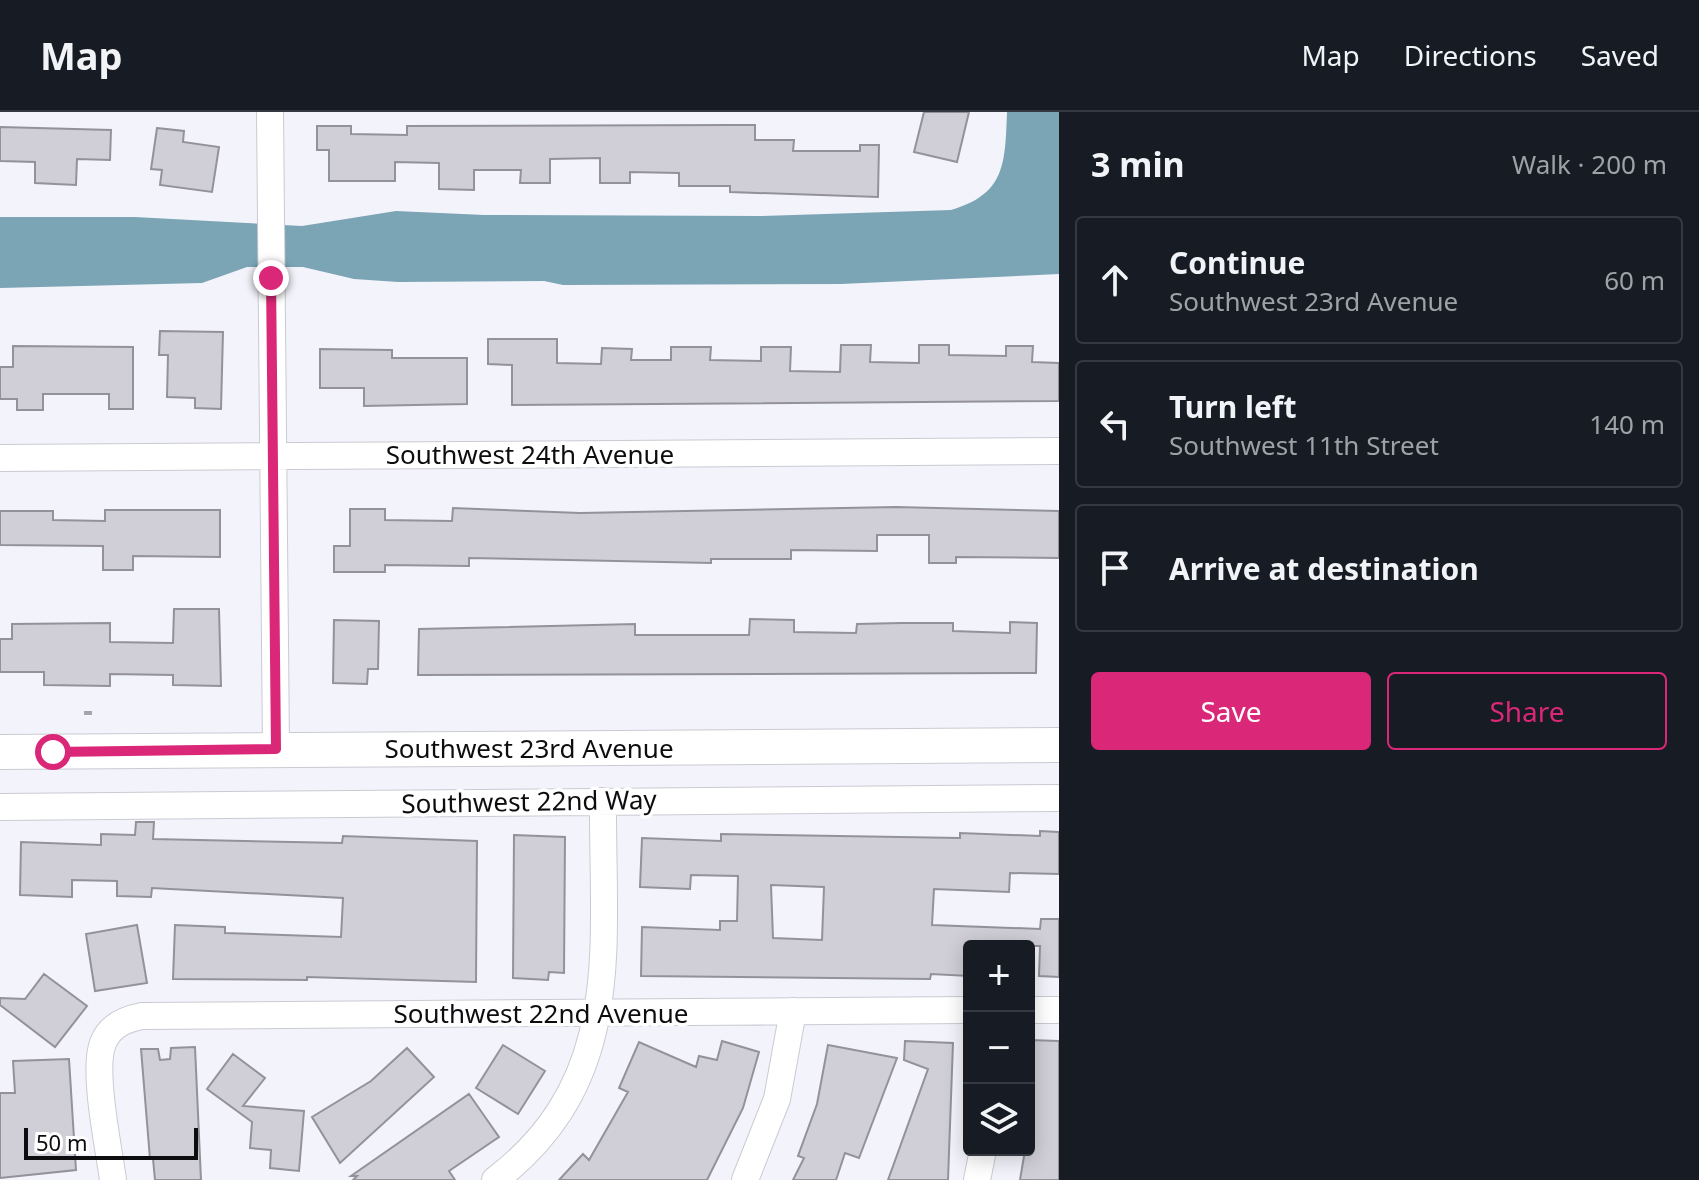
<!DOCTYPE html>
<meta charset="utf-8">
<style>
:root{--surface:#171b24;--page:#20242c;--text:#f1f3f6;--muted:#9ea1a6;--line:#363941;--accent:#db2777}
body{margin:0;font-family:"Noto Sans",sans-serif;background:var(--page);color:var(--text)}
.controls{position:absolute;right:24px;bottom:24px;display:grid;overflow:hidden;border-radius:8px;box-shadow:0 4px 20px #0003}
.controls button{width:72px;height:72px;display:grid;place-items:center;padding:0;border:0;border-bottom:2px solid var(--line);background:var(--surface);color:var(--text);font:40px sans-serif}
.scale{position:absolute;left:24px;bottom:20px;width:174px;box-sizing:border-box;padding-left:8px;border:4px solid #0d0d10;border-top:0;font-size:22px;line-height:28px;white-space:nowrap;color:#0d0d10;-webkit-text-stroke:6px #fff;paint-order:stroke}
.stop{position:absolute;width:24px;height:24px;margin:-18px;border:6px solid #db2777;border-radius:50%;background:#fff}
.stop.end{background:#db2777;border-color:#fff;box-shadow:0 2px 8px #0008}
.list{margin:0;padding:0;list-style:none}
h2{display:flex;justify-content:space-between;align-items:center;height:104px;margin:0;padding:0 32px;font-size:34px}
h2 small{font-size:26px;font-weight:400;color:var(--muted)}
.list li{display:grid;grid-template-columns:52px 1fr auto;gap:24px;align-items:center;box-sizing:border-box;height:128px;margin:0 16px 16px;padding:0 16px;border:2px solid var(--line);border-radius:8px}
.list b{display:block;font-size:30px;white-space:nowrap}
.list p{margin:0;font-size:26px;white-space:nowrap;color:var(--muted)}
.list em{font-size:26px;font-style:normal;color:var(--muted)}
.actions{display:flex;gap:16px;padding:24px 32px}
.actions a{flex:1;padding:18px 0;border:2px solid var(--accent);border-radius:8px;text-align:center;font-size:28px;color:var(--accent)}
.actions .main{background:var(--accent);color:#fff}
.icon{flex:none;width:44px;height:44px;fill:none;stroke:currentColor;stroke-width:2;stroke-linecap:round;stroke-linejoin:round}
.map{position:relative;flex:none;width:1059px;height:1068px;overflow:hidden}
header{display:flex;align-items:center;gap:48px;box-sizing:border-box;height:112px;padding:0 40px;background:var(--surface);border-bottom:2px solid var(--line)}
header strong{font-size:38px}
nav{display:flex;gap:44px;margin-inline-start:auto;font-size:28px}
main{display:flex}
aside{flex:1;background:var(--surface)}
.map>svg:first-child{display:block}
.water{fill:#7ba4b5}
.building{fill:#d0ced6;stroke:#949299;stroke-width:2;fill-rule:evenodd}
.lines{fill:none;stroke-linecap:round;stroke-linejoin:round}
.minor-casing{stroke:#cacad2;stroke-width:28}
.tertiary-casing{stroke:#cacad2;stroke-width:36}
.path{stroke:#a4a4aa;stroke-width:4;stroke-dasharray:8 4;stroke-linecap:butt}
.minor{stroke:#fff;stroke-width:26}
.tertiary{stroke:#fff;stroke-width:34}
.route{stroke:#db2777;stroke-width:10}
.labels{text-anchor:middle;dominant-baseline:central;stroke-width:7;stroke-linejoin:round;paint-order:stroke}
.street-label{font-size:26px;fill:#0d0d10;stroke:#fff}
</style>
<header>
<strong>Map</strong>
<nav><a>Map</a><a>Directions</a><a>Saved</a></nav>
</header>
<main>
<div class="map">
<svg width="1059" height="1068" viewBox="0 0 1059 1068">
<rect width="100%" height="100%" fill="#f3f3fb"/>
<path class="water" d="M1007,0H1059V162L841,172L563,173L544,169L398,170L354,167L303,155H247L202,171L0,176V105H135L302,114L396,99L484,103L761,104L951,98C1006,82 1005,51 1007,0Z"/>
<path class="building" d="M924,0H969L957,50L914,40Z
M730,13H755V28H794L793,39H860V33H879L878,85L730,80V74H679V61L630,60V71H600V46L550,47V71H520L521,58H474V78L439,77V51L395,50V69H329V38H317V14H351V22L407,23V14Z
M0,15L111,18L110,48L77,47L76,73L35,71V50L0,49Z
M157,16L184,19L183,30L219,35L212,80L160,73L162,58L151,57Z
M160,219L223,220L221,297L195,296V286L167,285L168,243H159Z
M488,227H557V251L601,252L602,236L632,237L631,248H671V235H711L710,248L761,249V235H791L790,259L840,260L841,233H871L870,250L919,251V233H949V243L1006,244V234H1033L1032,250L1059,251V289L512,293V253L488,252Z
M13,234L133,235V297H109V282H43V298H17V287H0V255H13Z
M320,237L392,238V246H467V292L364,294V276H320Z
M896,395L1059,399V446L956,445V451H929V423H877V439L791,438V447H711V451L469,446V454L385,453V460H334V434H350V397H385V408L452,409L453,396L580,401Z
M105,398H220V445L133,444V458H103V434L0,433V399H53V408L105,409Z
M174,497H219L221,574L173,573V563L110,562V574L44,573V560H0V527H12V512L110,511V530L173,531Z
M750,507L794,508V520L856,521L857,512L901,511H953V519L1010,521V510L1037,511L1036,561L418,563L419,517L635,512V523H749Z
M334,508L379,509L378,557H368L367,572L333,571Z
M136,710H154L153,727L342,731L343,724L477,729L476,870L307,865V868L173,867L175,813L225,815V821L341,825L343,786L152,776L151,785L117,784V769L72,768V785L20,783L21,730L101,733V722L135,723Z
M1040,719L1059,720V762L1010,761L1009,780L934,777L932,813L1040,817L1041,807H1059V865L1039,864L1040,834H969V864L931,862L930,867L641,864L642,815L720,818V809H737L738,764L691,763L690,777L640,775L642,726L721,729V722L960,726V721L1040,724ZM771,773L824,775L822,828L773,826Z
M514,723L565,725L564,861L549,860L548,868L513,866Z
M137,813L147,871L95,879L86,822Z
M44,862L87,894L55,935L0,893V886L25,887Z
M1029,928L1059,929V1068H1020L1025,1038H1029Z
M722,929L759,940L743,996L707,1068H559L583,1042L589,1048L628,980L619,976L639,930L696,955L699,944L717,948Z
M905,929L953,931L948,1068H888L928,957L904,948Z
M503,933L545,959L518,1002L476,976Z
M828,933L897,946L859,1046L845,1041L836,1068H793L804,1046L798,1044L817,992Z
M195,935L201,1068H155L153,1047H150L141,937H158L160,948L170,947L171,936Z
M407,936L434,965L340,1051L312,1005L371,969Z
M233,942L265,966L243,994L304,999L299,1059L270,1056L271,1038L250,1036L252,1010L207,977Z
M69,947L76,1058L0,1066V981H15L13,949Z
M469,982L499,1025L449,1059L455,1068H353L357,1064H351Z"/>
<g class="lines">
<defs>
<path id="minor" d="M270,0L276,637
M0,346L1059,339
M0,695L1059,686
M1029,898H1059
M113,1068C109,1037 92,958 103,931C110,913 126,907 142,904L969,898
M495,1068C626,968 602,835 603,689
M745,1068L777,987L793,899
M977,1068L983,1038"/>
<path id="tertiary" d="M0,640L1059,633"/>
</defs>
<use href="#minor" class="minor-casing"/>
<use href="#tertiary" class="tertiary-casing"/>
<path class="path" d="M84,601H92"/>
<use href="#minor" class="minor"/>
<use href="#tertiary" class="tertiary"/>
</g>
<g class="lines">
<path class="route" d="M53,640L276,637L271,166"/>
</g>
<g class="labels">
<g class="street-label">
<text x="530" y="342">Southwest 24th Avenue</text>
<text x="529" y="636">Southwest 23rd Avenue</text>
<text transform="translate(529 689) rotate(-1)">Southwest 22nd Way</text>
<text x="541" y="901">Southwest 22nd Avenue</text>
</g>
</g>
</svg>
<div class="controls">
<button>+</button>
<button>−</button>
<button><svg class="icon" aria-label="layers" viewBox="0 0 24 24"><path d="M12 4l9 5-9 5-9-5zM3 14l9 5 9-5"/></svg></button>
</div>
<div class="scale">50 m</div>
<div class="stop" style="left:53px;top:640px"></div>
<div class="stop end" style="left:271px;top:166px"></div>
</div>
<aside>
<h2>3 min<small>Walk · 200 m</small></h2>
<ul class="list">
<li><svg class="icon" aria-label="ahead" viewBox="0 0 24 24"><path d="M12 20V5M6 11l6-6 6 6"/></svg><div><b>Continue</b><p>Southwest 23rd Avenue</p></div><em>60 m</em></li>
<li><svg class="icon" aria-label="left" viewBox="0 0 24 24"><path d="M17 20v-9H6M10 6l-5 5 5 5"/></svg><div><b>Turn left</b><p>Southwest 11th Street</p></div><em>140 m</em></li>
<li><svg class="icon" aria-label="arrive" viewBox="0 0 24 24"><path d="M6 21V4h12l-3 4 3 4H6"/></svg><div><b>Arrive at destination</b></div></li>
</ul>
<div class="actions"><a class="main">Save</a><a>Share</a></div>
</aside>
</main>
